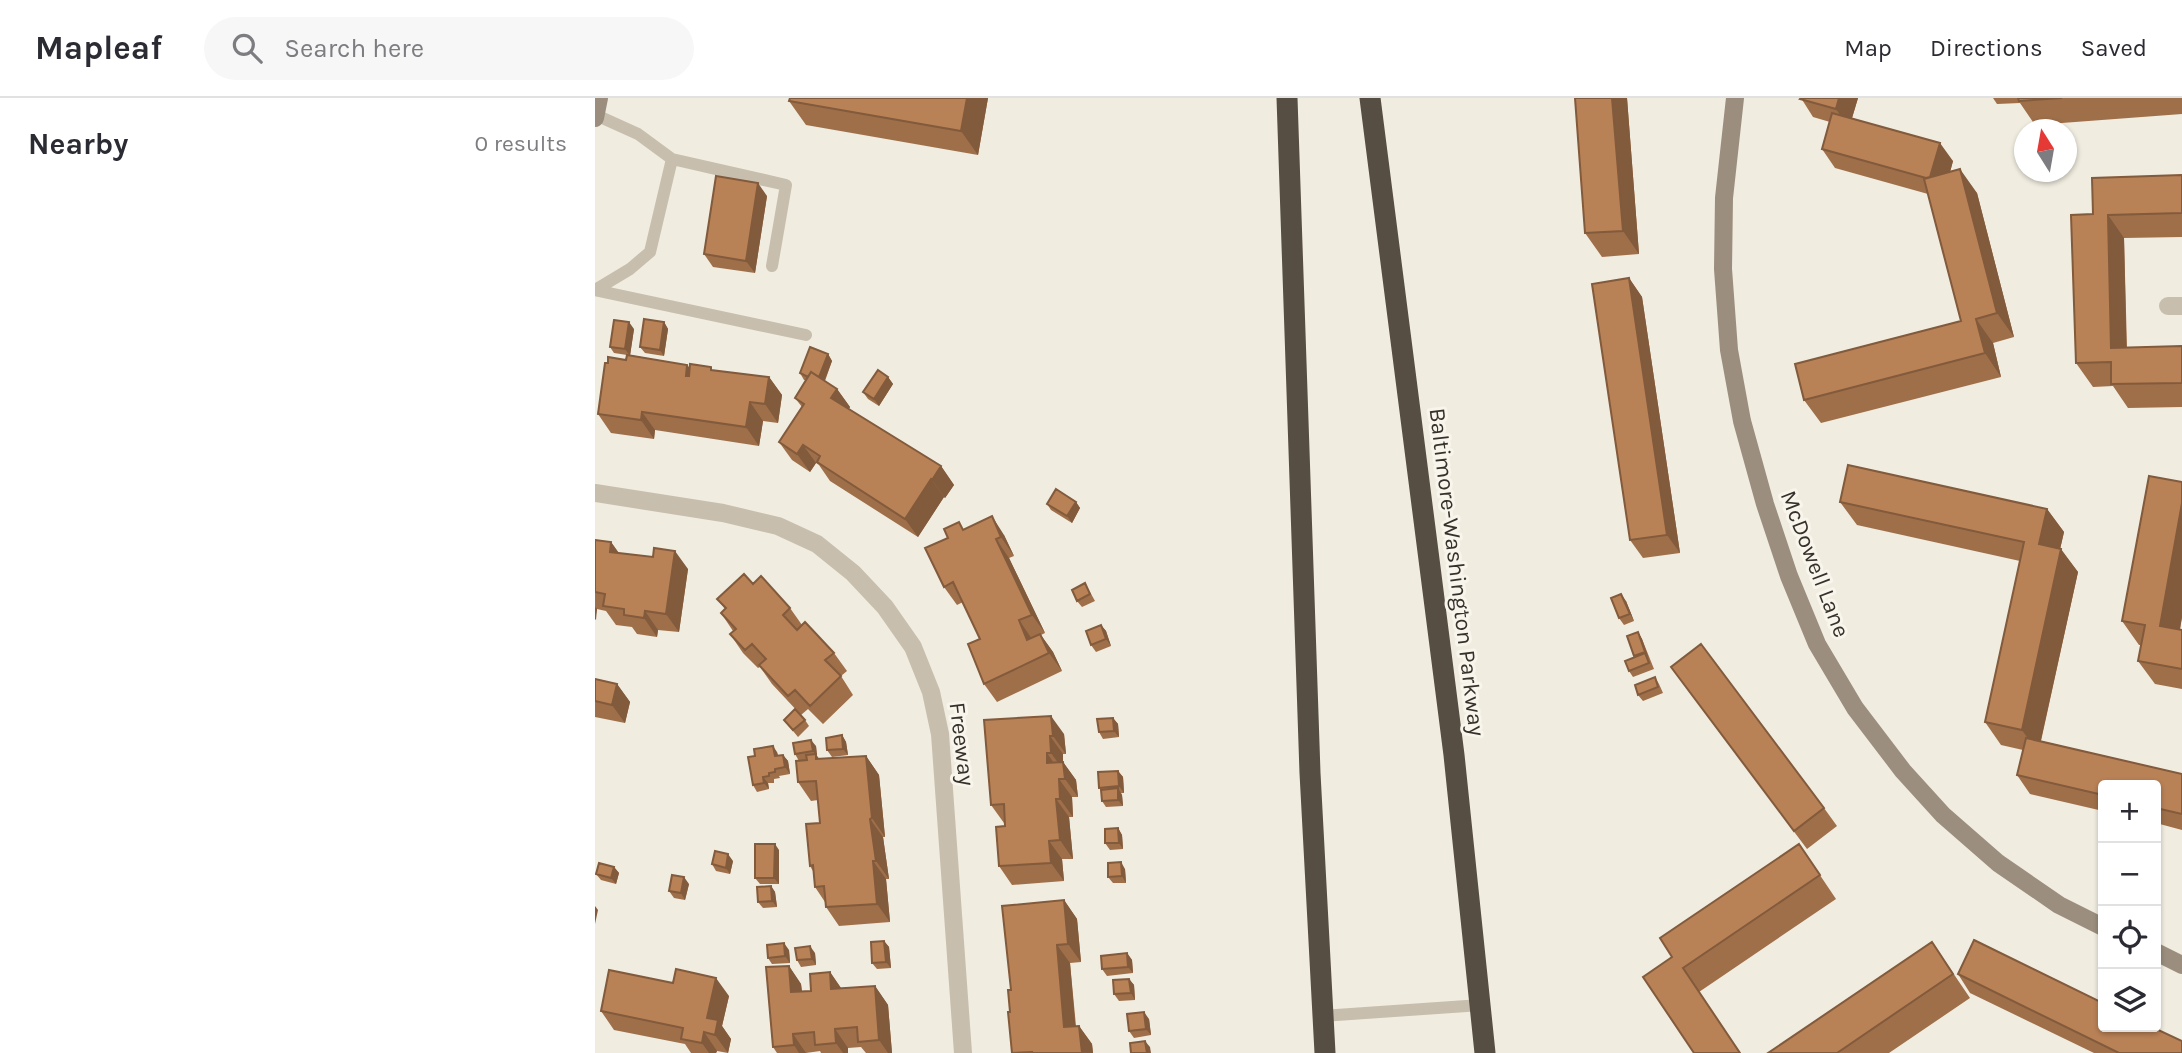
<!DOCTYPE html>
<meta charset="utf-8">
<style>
:root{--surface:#fff;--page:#f7f7f7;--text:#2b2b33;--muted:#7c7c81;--line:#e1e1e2}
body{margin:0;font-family:Karla,sans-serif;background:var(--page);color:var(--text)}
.controls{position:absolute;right:21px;bottom:21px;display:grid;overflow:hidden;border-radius:7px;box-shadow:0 2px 5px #0004}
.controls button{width:63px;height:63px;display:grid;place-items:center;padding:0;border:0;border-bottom:2px solid var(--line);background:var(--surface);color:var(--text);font:35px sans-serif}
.compass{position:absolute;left:1419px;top:21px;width:63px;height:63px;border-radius:50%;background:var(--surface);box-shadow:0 2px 5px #0004;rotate:349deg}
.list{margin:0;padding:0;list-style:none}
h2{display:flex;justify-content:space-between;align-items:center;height:91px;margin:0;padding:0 28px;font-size:30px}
h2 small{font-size:23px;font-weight:400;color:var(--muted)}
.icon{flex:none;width:38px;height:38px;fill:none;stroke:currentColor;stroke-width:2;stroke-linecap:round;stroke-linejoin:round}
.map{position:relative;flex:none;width:1587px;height:955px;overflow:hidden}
header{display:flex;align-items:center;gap:42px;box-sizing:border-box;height:98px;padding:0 35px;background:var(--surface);border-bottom:2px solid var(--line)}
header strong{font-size:33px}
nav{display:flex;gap:38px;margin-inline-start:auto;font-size:24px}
.search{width:490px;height:63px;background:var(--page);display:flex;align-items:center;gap:18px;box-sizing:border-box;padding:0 24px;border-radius:38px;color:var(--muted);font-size:26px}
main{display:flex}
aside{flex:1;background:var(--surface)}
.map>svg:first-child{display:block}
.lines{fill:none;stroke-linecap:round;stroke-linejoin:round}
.lane{stroke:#c7bead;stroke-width:12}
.street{stroke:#c7bead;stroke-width:18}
.secondary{stroke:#9b8e7e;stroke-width:18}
.highway{stroke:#564d43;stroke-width:21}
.wall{fill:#9f6f4a}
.shaded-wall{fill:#825a3c}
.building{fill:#b98156;stroke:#825a3c;stroke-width:2}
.labels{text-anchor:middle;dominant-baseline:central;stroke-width:6;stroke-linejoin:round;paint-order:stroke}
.street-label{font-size:23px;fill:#37312b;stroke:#f8f5ec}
</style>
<header>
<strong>Mapleaf</strong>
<div class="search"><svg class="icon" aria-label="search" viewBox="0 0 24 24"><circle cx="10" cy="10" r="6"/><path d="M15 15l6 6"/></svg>Search here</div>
<nav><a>Map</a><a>Directions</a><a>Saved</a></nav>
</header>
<main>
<aside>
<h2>Nearby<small>0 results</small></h2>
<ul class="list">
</ul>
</aside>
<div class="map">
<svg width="1587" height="955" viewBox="0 0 1587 955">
<rect width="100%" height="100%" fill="#f0ece0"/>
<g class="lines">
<path class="lane" d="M1,17L43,36L77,61L191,87L177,168
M0,192L211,237
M0,192L35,171L55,154L77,61
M727,918L886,907"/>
<path class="street" d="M1573,208H1587
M0,395L128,415L183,428L222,446L258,475L290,509L318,549L336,594L345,636L368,955"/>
<path class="secondary" d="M1140,0L1129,100L1128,171L1134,252L1147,323L1170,406L1194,478L1222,546L1260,610L1308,673L1348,717L1403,765L1464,807L1508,829
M0,20L4,0
M1561,854L1587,867"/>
<path class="highway" d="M692,0L715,675L730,955
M775,0L859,657L890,955"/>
</g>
<path class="wall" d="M393,0L383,57L211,27L194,3Z
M980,0H1032L1044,156L1007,159L990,135Z
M1206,0H1263L1257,20L1358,63L1355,74L1382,95L1419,239L1398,245L1406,279L1226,325L1209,302L1366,223L1333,96L1240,70L1227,51L1235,24L1218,19Z
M1398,0H1587V16L1440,27L1425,5L1402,6Z
M1587,77V139L1529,140L1532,250L1587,248V309L1533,310L1518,288L1498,289L1481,265L1498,116Z
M172,98L160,175L118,169L109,156Z
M1034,180L1047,199L1085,455L1048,460L1035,442Z
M69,224L73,231L69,258L50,255L45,249Z
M39,231L35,257L92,267L95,270L174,279L187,297L183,325L168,323L164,348L60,332L59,341L16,335L3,316L13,265L31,262L32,257L19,255L15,249Z
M233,256L237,263L230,283L242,291L255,309L254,311L346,368L359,387L350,400L349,399L323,439L235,383L224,367L221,365L215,374L197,362L184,344L207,309L200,300L211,282H209L205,275Z
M293,279L298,286L284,308L273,301L268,294Z
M1587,384V519L1585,532H1587V591L1560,586L1543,563L1546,547H1544L1527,523Z
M481,404L485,410L477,425L456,412L452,406Z
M1245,404L1452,411L1469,434L1465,451L1483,474L1446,643L1587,676V732L1561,725V687H1508V713L1435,696L1422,677L1428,652L1406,647L1390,624L1425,463L1262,427Z
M369,431L409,437L419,458L414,460L450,535L446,537L458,554L467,573L402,604L389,586L385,541L368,504L362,507L349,489Z
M0,442L16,444L24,455L93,471L84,534L63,532L62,539L42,536L37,529L21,527L11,513L2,511L0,522Z
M490,485L500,503L487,509L482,503Z
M158,486L195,510L207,527L239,555L252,573L246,578L258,597L228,626L213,611L206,617L177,586L165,569L163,570L148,555L135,536L138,533L126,515L130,511L122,501Z
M1031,503L1039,523L1029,527L1024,520Z
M506,527L511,533L516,548L501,554L496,547Z
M1043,534L1047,541L1059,571L1038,579L1034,573L1040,559L1039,558Z
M1076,569L1229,710L1242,728L1212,751Z
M1060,579L1064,586L1068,595L1048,603L1043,597Z
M0,581L22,586L35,604L30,625L0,619Z
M518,620L523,626L524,639L508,641L504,634Z
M189,622H210L214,628L203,639Z
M389,622L469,636L471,656H468V664L481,682L483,699H477L478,719H474L478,761H467L469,783L417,787L404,768L410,725H409L396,707Z
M247,637L251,644L253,657L237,659L232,652Z
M221,648L222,658L224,661L271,658L284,677L290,739H288L294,781H291L295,824L244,828L231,809L230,804L220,789L218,773L215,768L225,725L223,702L216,703L203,684L204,663L200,656Z
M182,654L183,658L188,657L193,663L195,676L184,678L185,680L179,681V685H173L174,691L162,694L158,687Z
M523,673L528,679L529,695H526L527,697L528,708L511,709L507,703L506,692L504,690Z
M523,730L527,737L528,751L515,752L510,745Z
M1204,746L1241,801L1104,894L1077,859Z
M184,752V786H165L160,780Z
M138,763L135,776L121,773L117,766Z
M19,769L24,775L21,786L6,782L1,776Z
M530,771L531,785H518L513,779Z
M94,786L90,802L79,800L74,793Z
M176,788L180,794L182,809L168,810L163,804Z
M469,802L482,821L486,864L475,865L481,928H484L497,946L498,955H417L415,914L416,892Z
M289,843L294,849L296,870L282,871L277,865Z
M1337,844L1375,900L1294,955H1173Z
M194,852L195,865L177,866L173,860Z
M220,855L221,867L206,869L202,862Z
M532,855L537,862L538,875L512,878L507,871Z
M194,868L206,886L207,893H216L235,874L246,890L280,888L293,907L297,955H271L266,949L253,950V955H226L225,953L211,955H182L178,949Z
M1363,876L1587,955H1499L1375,895Z
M534,881L539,887L540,902L524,903L519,896Z
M134,898L127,928L136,941L133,955L122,953L121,955H96L90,946L19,932L6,913Z
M554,921L556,937L539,940L534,933Z"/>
<path class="shaded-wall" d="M372,0H393L383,57L366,33Z
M1017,0H1032L1044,156L1028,133Z
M1244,0H1263L1254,30L1241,11Z
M1345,45L1358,63L1348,100L1335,82Z
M1365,71L1382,95L1419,239L1402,215Z
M163,85L172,98L160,175L151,163Z
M1513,117L1529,140L1532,274L1516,250Z
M1034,180L1047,199L1085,455L1072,437Z
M1381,221L1398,245L1406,279L1390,255Z
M34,224L39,231L35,258L30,251Z
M69,224L73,231L69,258L65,252Z
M233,256L237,263L227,289L223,282Z
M92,267L105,285L91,278Z
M174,279L187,297L183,325L170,306Z
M293,279L298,286L284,308L279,301Z
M242,291L255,309L249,318L236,300Z
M155,304L168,323L164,348L151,329Z
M47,314L60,332L59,341L46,322Z
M208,347L221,365L215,374L202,356Z
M346,368L359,387L350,400L337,382Z
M336,381L349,399L323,439L310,421Z
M481,404L485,410L477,425L472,418Z
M1587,405V519L1581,552L1565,528Z
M1452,411L1469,434L1461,469L1444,446Z
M397,418L409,437L419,458L406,439Z
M401,441L414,460L450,535L437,517Z
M16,444L29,463L15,454Z
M1466,451L1483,474L1443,655L1427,632Z
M80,453L93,471L84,534L71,516Z
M1026,496L1031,503L1039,523L1035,516Z
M0,509L2,511L1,522L0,521Z
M50,513L63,532L62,539L49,520Z
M424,522L437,541L445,560L432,542Z
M506,527L511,533L516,548L511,541Z
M1043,534L1047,541L1054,561L1050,554Z
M445,536L458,554L467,573L454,555Z
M22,586L35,604L30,625L17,607Z
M456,618L469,636L471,656L458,638Z
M518,620L523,626L524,639L519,633Z
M247,637L251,644L253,657L248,651Z
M455,638L468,656V664L481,682L483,699L470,681L469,673L456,655Z
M216,642L221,648L222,658L234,674L221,661V657L218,653Z
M178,648L182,654L185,665L180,658Z
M452,655L465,674L464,681L477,699L478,719L465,701L452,665Z
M188,657L193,663L195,676L190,669Z
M271,658L284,677L290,739L277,720Z
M523,673L528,679L529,695L524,688Z
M168,679L173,685L174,691L169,685Z
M523,690L527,697L528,708L523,702Z
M461,701L474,719L478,761L465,742Z
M275,721L288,739L294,781L281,763Z
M523,730L527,737L528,751L524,745Z
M454,743L467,761L469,783L456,765Z
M180,746L184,752V786L179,780Z
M133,756L138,763L135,776L131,770Z
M278,763L291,781L295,824L282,806Z
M526,764L530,771L531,785L527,778Z
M19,769L24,775L21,786L16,780Z
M89,779L94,786L90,802L86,795Z
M176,788L180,794L182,809L177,803Z
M469,802L482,821L486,864L473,846Z
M0,808L3,812L0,826Z
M289,843L294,849L296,870L291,864Z
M189,845L194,852L195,865L190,858Z
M462,847L475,865L482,948L469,929Z
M215,848L220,855L221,867L217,861Z
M532,855L537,862L538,875L533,869Z
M194,868L206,886L209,913L196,894Z
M235,874L248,893L236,891Z
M121,880L134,898L127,928L136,941L133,955L120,937L112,920Z
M534,881L539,887L540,902L536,895Z
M280,888L293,907L297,955H293L284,942Z
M549,914L554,921L556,937L551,931Z
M484,928L497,946L498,955H487Z
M240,931L253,950V955H248L241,945Z
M109,934L122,953L121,955H114L107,945Z
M198,936L211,955H204L199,947Z
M550,943L555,949L556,955H552Z"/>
<path class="building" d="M195,0H372L366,33L194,3Z
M980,0H1017L1028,133L990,135Z
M1206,0H1244L1241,11L1205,1Z
M1423,0H1467L1424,3Z
M1237,15L1345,45L1335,79L1331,80L1227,51Z
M1365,71L1402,215L1381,221L1390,255L1209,302L1200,266L1366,223L1329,81Z
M1587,77V115L1513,117L1516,250L1587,248V285L1516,286V264L1481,265L1476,117L1498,116L1497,80Z
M121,78L163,85L151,163L109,156Z
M1034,180L1072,437L1035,442L997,186Z
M49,221L69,224L65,252L45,249Z
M19,222L34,224L30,251L15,249Z
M215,249L233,256L224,279L216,274L213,279L205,275Z
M32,257L92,267L91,278H94L95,266L116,269V272L174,279L170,306L155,304L151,329L47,314L46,322L3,316L10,265H13V259L31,262Z
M283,272L293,279L279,301L268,294Z
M216,274L242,291L236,300L346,368L337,382L336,381L310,421L222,364L225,358L208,347L202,356L184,344L209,306L200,300Z
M1253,367L1452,411L1444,446L1466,451L1427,632L1390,624L1429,444L1245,404Z
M1554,378L1587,384V405L1565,528L1587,532V571L1543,563L1550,527L1527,523Z
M461,391L481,404L472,418L452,406Z
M397,418L406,439L401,441L437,517L424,522L432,542L445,536L454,555L389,586L373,546L385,541L358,484L349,489L330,450L353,440L349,431L364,424L368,432Z
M0,442L16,444L15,454L58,459L59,450L80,453L71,516L50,513L49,520L29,517V511L8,508L10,496L0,494Z
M149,476L158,486L166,478L195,510L188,517L202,532L210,524L239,555L230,562L246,578L215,608L200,592L193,598L164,567L171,561L157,546L150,552L135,536L141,531L126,515L131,510L122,501Z
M490,485L495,496L482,503L477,492Z
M1026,496L1035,516L1024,520L1016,500Z
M506,527L511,541L496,547L491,533Z
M1043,534L1050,554L1039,558L1032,538Z
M1106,546L1229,710L1199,733L1076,569Z
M1050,555L1054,565L1034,573L1030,563Z
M1060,579L1063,589L1043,597L1040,587Z
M0,581L22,586L17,607L0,603Z
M200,611L210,622L198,632L189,622Z
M456,618L458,638H455L456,655H452V665L468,664L470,681H464L465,701H461L465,742L454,743L456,765L404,768L401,729L410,728L409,706L396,707L389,622Z
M518,620L519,633L504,634L502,621Z
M247,637L248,651L232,652L231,640Z
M1431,640L1587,676V716L1561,710V687H1508V697L1422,677Z
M216,642L218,653L200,656L198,645Z
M178,648L180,658L188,657L190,669L180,671V674L174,675V678L168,679L169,685L158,687L153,659L160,658L159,651Z
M221,656V661L271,658L277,720L275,721L281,763H278L282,806L231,809L229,788L220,789L218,767L215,768L211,726L225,725L221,683L203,684L201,663L212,662L211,657Z
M523,673L524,688L504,690L503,674Z
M523,690V702L507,703L506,692Z
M523,730L524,745H510V731Z
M160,746H180L179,780H160Z
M1204,746L1225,777L1088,870L1145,955H1099L1048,879L1077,859L1065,840Z
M120,753L133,756L131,770L117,766Z
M526,764L527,778L513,779V765Z
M4,765L19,769L16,780L1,776Z
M77,777L89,779L86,795L74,793Z
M176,788L177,803L163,804L162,789Z
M469,802L473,846L462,847L469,929L484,928L487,955H437V954L417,955L413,914H415L413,892H416L407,808Z
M1379,842L1508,905V929H1557L1587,943V955H1524L1363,876Z
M289,843L291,864L277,865L276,844Z
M1337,844L1358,876L1242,955H1173Z
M189,845L190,858L173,860L172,847Z
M215,848L217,861L202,862L200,850Z
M532,855L533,869L507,871L506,858Z
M194,868L196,894L216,893L215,876L235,874L236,891L280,888L284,942L263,944L262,929L240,931L241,945L220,947L219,934L198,936L199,947L178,949L171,869Z
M81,871L121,880L112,920L123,922L120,937L109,934L107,945L86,941L88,930L6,913L14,872L78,885Z
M534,881L536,895L519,896L518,882Z
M549,914L551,931L534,933L532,916Z
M550,943L552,955H536L535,945Z"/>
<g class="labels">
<g class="street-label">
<text transform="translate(1220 466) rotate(69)">McDowell Lane</text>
<text transform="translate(862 474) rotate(83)">Baltimore-Washington Parkway</text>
<text transform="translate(367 646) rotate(83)">Freeway</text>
</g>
</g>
</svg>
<div class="controls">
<button>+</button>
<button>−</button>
<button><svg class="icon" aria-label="locate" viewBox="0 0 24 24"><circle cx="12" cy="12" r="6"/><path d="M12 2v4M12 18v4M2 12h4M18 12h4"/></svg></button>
<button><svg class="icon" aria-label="layers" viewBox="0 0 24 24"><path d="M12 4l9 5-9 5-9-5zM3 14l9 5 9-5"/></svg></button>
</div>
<svg class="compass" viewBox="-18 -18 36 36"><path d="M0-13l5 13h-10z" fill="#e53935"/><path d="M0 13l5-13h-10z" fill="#7c7c81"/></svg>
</div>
</main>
